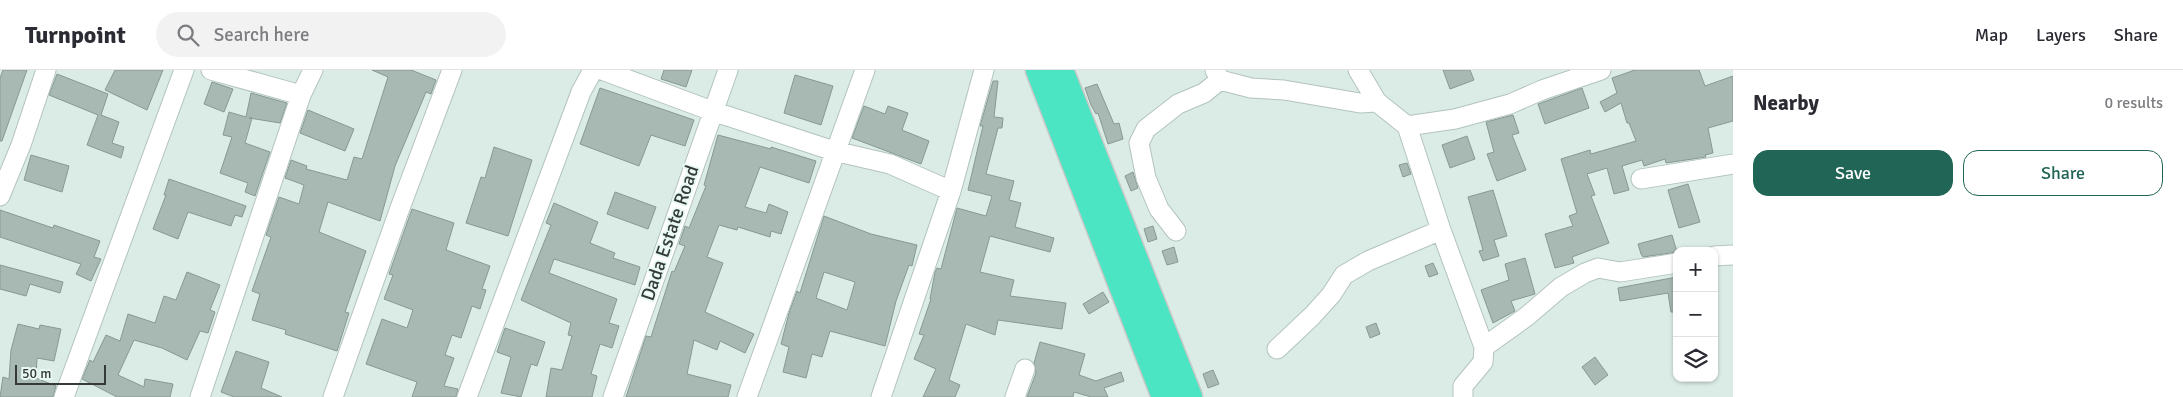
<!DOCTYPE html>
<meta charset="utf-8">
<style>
:root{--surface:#fff;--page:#f2f2f3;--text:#2b2b33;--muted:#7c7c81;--line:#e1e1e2;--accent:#216556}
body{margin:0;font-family:Signika,sans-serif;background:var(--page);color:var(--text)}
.controls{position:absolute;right:15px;bottom:15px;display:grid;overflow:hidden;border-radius:10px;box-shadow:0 1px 4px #0004}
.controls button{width:45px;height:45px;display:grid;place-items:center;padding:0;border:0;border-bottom:1px solid var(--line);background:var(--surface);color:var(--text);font:25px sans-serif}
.scale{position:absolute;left:15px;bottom:12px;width:91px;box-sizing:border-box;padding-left:5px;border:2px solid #343a38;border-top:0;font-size:14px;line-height:18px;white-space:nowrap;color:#343a38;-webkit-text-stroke:4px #e8f9f4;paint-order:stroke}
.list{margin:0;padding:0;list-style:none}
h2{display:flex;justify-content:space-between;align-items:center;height:65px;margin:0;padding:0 20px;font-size:21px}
h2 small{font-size:16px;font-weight:400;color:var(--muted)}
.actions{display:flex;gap:10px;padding:15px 20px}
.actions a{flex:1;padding:11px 0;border:1px solid var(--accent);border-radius:15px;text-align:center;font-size:18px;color:var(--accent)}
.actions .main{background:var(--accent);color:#fff}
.icon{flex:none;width:28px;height:28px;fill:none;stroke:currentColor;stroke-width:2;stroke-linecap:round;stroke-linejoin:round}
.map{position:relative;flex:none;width:1733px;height:327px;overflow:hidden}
header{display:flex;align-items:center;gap:30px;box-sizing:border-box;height:70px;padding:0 25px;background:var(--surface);border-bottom:1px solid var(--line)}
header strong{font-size:24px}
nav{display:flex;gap:28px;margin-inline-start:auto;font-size:18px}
.search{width:350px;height:45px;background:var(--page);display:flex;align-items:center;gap:12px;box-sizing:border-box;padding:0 18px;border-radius:28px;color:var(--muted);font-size:19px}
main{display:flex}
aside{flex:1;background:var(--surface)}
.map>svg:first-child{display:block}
.building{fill:#a8b8b3;stroke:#889893;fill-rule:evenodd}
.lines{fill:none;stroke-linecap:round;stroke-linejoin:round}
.minor-casing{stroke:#b3c3be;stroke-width:21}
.highway-casing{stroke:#c6c8c7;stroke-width:29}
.minor{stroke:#fff;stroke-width:19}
.highway{stroke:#4be5c4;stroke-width:26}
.labels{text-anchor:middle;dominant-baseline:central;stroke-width:4;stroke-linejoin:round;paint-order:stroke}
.street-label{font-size:19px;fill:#343a38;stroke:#e8f9f4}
</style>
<header>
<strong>Turnpoint</strong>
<div class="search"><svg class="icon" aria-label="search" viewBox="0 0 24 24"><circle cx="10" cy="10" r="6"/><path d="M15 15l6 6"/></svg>Search here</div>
<nav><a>Map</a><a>Layers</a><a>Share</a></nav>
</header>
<main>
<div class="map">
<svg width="1733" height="327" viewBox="0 0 1733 327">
<rect width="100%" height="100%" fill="#dbece7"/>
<path class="building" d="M3,0H27L2,71H0V8Z
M115,0H163L147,40L105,20Z
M372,0H411L436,10L431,24L426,22L395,96L380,151L328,132L319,162L366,181L345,242L349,243L337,281L285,264L286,260L252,250L260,224L252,221L271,167L266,165L279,127L299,134L304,115L285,108L291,90L307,96L306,99L347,110L354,87L362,89L388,7Z
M664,0H692L686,17L661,9Z
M1443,0H1470L1474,10L1450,19Z
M1635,0H1699L1705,16L1733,6V51L1708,58L1713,83L1705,85L1706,87L1666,93L1665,89L1644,96L1642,90L1622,96L1629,120L1614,124L1607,98L1587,104L1595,125L1591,126L1609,173L1572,187L1574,193L1555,198L1545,164L1573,156L1569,146L1577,143L1561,89L1590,80L1591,84L1636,71L1629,53H1627L1621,33L1605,42L1600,32L1617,23L1612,8Z
M57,4L108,24L101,45L119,52L112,73L124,77L121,88L87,75L98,45L49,25Z
M795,5L833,16L821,55L784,43Z
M993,11H998L994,47L1003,48L1002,58H998L986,104L1014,111L1009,130L1021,133L1015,157L1054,168L1050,182L990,166L980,202L1014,210L1010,226L1066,233L1062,259L998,250L995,265L966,254L949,310L960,315L955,327H923L936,299L914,289L924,265L919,264L931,229H930L935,202L937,198L941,199L957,138L986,146L992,126L968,120L983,56H980Z
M212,12L233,19L224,42L204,34Z
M1097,14L1114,54L1119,53L1123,69L1108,74L1098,43L1096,44L1091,35L1085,18Z
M600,18L694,50L685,76L651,65L639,96L580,74Z
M1582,18L1589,38L1545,54L1538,34Z
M251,23L287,33L280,53L249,48H252L245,73L270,82L255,126L245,122L248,113L220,103L232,67L223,65L229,42L246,47Z
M864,36L885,44L888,36L908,43L902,60L929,71L921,94L852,68Z
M308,40L354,59L345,81L300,63Z
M1513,45L1519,63L1512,65L1526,100L1497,111L1487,84L1494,82L1486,52Z
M718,65L771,79V77L816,91L809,113L760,97L745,137L766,143L769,134L788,142L781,164L771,161L770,167L738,157L737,160L719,155L707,187L723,193L705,242L754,264L745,283L720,271L717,280L694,270L687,304L731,315L728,327H626L646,266L651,267L672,201L674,202L685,176L679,174L685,156L689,158L706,116L704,115Z
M1467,66L1475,89L1450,98L1442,75Z
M494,77L532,90L508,166L466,153L481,107L485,108Z
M31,85L69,96L62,122L24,110Z
M1407,93L1411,104L1403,107L1399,95Z
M1133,102L1138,118L1131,121L1125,106Z
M169,109L246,136L242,147L235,145L231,156L188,142L178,169L153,159L166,125H164Z
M1688,114L1700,152L1679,158L1668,120Z
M1493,120L1507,166L1494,170L1499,186L1483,191L1479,181L1483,180L1468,127Z
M615,122L656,137L648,159L607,144Z
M554,133L598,152L590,173L615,183L613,188L640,197L635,215L554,189L549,203L617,229L609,253L619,256L612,278L600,274L591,304L597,306L592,327H546L551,298L562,300L572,266L568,265L571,253L521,230L551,155L546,153Z
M412,139L454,153L446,180L490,196L482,219L486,220L480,239L472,236L461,268L452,265L445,285L454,288L444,316L458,319L456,327H412L417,312L366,294L382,249L407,258L413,240L384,229L393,205L389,204Z
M0,140L53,158L54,155L100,171L94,187L101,189L91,211L76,204L81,194L0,167Z
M824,146L871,164L917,175L912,196L909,195L896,231L885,276L830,261L822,287L812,284L806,308L783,302L789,277L781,274L789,243L797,221L800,223ZM824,202L855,212L847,240L816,228Z
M1153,156L1157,169L1148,172L1144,159Z
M1672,165L1677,182L1643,187L1641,184L1638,174Z
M1174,177L1178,192L1167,195L1162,181Z
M1525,188L1535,224L1511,231L1515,241L1493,253L1481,220L1509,210L1505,194Z
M1433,193L1438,204L1429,207L1425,196Z
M0,195L63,212L60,223L30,214L26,226L0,219Z
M187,202L220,215L210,240L215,242L208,263L200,261L187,290L162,278L134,270L118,305L144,317L145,309L173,314L170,327H117L82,309L90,290L93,292L106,265L120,271L128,244L155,253L164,226L176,230Z
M1677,207V242H1671L1668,223L1620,231L1618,218Z
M1103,222L1109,232L1089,244L1083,234Z
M1376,253L1380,264L1370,268L1366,257Z
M18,254L39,259L40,255L61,259L54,291L37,288L36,308L56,316L53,327H0L3,307L9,309L11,280Z
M505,258L545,272L537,296L531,294L521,327L501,323L511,287L497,282Z
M1040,272L1085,284L1079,305L1096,311L1121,302L1124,311L1104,318L1108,327H1091L1074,322L1073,327H1027L1036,303L1034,293Z
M236,281L269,292L261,318L282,327H234L221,322Z
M1595,287L1608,305L1595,315L1582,297Z
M1213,300L1219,314L1208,318L1203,304Z"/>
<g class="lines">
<defs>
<path id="minor" d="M211,0L301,25
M602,0L712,41L834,81L890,94L951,121L881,327
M1215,0L1220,10L1251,18L1284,20L1360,33L1377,32
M1358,0L1377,32L1407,56L1441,160L1484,277L1483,292L1463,316V327
M1407,56L1455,49L1510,34L1542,20L1601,0
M1641,109L1733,94
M951,121L984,0
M0,126L21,75L46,0
M1176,161L1159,139L1146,108L1139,73L1146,59L1178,34L1204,23L1220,10
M1714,186L1733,185
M1484,277L1526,247L1561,217L1585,203L1598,198L1620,202L1677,193
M1277,279L1312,246L1331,225L1344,205L1368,191L1441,160
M64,327L184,0
M200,327L301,25L313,0
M333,327L400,138L452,0
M467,327L581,22L593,0
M613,327L728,0
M747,327L865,0
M1015,327L1025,299"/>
<path id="highway" d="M1039,0L1165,327
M1060,0L1189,327"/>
</defs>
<use href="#minor" class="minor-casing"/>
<use href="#highway" class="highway-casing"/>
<use href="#minor" class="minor"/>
<use href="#highway" class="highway"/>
</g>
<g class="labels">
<g class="street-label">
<text transform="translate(670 163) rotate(-71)">Dada Estate Road</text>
</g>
</g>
</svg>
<div class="controls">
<button>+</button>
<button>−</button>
<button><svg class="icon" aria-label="layers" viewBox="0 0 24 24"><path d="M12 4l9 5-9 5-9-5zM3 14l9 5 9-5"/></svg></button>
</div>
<div class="scale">50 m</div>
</div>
<aside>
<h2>Nearby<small>0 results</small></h2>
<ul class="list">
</ul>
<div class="actions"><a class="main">Save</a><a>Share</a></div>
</aside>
</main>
